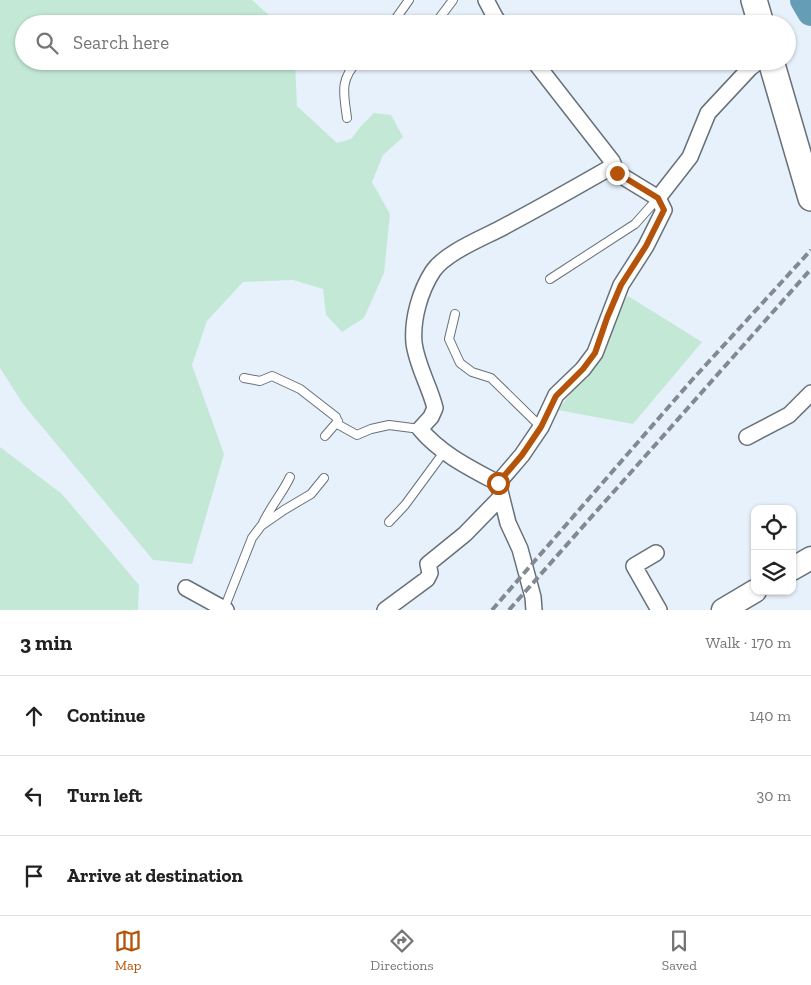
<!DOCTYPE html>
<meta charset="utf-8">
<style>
:root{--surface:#fff;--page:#f2f2f2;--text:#222;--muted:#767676;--line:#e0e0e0;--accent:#b45309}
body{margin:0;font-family:"Zilla Slab",serif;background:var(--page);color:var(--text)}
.controls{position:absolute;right:15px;bottom:15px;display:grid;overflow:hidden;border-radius:10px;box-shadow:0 1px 4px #0004}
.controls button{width:45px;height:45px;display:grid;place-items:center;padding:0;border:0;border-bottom:1px solid var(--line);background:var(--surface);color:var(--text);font:25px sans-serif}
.stop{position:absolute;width:15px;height:15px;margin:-11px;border:4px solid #b45309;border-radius:50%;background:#fff}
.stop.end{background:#b45309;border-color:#fff;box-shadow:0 1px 5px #0008}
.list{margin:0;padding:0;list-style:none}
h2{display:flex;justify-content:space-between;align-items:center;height:65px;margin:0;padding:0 20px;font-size:21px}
h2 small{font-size:16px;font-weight:400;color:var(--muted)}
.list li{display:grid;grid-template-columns:32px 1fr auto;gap:15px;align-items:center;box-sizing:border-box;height:80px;padding:0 20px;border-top:1px solid var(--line)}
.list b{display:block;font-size:19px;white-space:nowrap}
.list em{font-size:16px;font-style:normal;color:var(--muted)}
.icon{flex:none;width:28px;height:28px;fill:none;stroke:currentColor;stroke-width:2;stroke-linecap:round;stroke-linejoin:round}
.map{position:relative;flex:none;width:811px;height:610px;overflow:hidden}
.search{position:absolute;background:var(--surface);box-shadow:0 1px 4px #0004;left:15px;right:15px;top:15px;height:55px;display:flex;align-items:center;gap:12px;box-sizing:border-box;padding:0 18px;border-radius:28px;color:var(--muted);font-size:19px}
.sheet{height:305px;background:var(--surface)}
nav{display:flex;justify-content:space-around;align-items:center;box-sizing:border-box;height:70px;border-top:1px solid var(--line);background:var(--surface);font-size:14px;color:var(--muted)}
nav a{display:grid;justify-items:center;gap:2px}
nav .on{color:var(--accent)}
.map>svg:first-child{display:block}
.green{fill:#c3e9d6}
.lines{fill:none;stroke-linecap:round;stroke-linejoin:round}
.river{stroke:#659cb6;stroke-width:28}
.lane-casing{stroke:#687179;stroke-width:10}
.street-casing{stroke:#687179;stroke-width:18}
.secondary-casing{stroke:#687179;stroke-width:25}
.primary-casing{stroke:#687179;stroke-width:28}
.lane{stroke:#fff;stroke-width:8}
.street{stroke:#fff;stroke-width:15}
.secondary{stroke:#fff;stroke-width:22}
.primary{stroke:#fff;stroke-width:25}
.rail{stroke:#828990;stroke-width:4;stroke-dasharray:8 4;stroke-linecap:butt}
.route{stroke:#b45309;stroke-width:6}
</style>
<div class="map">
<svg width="811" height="610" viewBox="0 0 811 610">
<rect width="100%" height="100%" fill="#e7f1fb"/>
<path class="green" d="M0,0H252L279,24H24V61H295L297,106L337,143L351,139L362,125L374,113L391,115L403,137L383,155L372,182L390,214L384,273L364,318L342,332L326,315L323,289L293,280L243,282L207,321L192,365L224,454L192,564L153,560L23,404L0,368Z
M628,296L702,342L633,424L558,410L573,390L588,376L599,362L619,306Z
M0,447L62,494L139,585L138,610H0Z"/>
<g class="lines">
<path class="river" d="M804,0L811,12"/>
<defs>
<path id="lane" d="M392,24L409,0
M435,24L453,0
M347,118C344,94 339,80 358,61
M550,279L635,224L658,198
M455,314L449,339L460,363L472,372L491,378L541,427
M244,378L260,381L272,376L300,389L336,417L339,425L357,435L371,429L389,425L420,429
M325,436L338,421
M389,522L405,505L444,452
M262,525C270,507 282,494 290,477
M224,609L252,538L261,526L284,510L311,494L324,478"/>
<path id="street" d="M486,0L495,17L500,24
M534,61L612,161L617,173L658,198L664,210L646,246L621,285L595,353L583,369L556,395L541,427L522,455L498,483L508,523L520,549L533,597L534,610
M658,198L690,157L708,113L750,68L759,61
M747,437L789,415L811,393
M498,483C470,468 441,454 420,429L431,417L435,408C430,387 417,366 414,343C412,319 420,291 433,271C447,251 486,237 507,225C543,206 578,186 613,166
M656,553L634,566L659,610
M186,588L226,610
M385,610L427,579L430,573L428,564L465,534L501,497"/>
<path id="secondary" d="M792,569L811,558
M723,610L755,591"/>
<path id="primary" d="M754,0L761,24
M771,61L811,198"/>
</defs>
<use href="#lane" class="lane-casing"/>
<use href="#street" class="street-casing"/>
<use href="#secondary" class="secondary-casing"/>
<use href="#primary" class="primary-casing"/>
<use href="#lane" class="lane"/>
<use href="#street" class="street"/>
<use href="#secondary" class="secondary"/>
<use href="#primary" class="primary"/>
<path class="rail" d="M492,610L692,380L811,250
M509,610L811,269"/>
</g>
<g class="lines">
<path class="route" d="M498,483L522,455L541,427L556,396L583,369L595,353L607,318L621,285L646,246L664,210L658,198L617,173"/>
</g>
</svg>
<div class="controls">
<button><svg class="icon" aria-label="locate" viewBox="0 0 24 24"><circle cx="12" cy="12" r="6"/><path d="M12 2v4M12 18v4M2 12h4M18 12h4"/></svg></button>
<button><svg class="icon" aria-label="layers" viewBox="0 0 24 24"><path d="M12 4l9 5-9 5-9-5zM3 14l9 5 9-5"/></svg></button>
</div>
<div class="stop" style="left:498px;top:483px"></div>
<div class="stop end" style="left:617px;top:173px"></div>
<div class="search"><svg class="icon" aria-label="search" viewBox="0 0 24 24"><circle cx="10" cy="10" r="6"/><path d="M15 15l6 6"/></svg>Search here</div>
</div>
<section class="sheet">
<h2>3 min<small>Walk · 170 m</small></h2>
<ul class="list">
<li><svg class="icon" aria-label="ahead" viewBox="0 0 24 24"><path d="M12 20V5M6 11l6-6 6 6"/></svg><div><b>Continue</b></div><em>140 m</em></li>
<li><svg class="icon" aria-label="left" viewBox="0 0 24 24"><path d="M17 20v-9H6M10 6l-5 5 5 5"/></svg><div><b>Turn left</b></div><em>30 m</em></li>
<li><svg class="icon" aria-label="arrive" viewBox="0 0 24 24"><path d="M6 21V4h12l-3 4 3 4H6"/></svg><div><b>Arrive at destination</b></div></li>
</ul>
</section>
<nav>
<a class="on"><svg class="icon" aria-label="map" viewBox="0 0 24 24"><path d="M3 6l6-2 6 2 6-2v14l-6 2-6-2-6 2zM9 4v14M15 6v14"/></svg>Map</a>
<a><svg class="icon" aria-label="directions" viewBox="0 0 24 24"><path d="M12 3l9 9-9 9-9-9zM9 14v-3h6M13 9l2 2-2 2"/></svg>Directions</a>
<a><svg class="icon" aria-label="saved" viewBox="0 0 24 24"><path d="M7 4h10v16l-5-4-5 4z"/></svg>Saved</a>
</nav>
